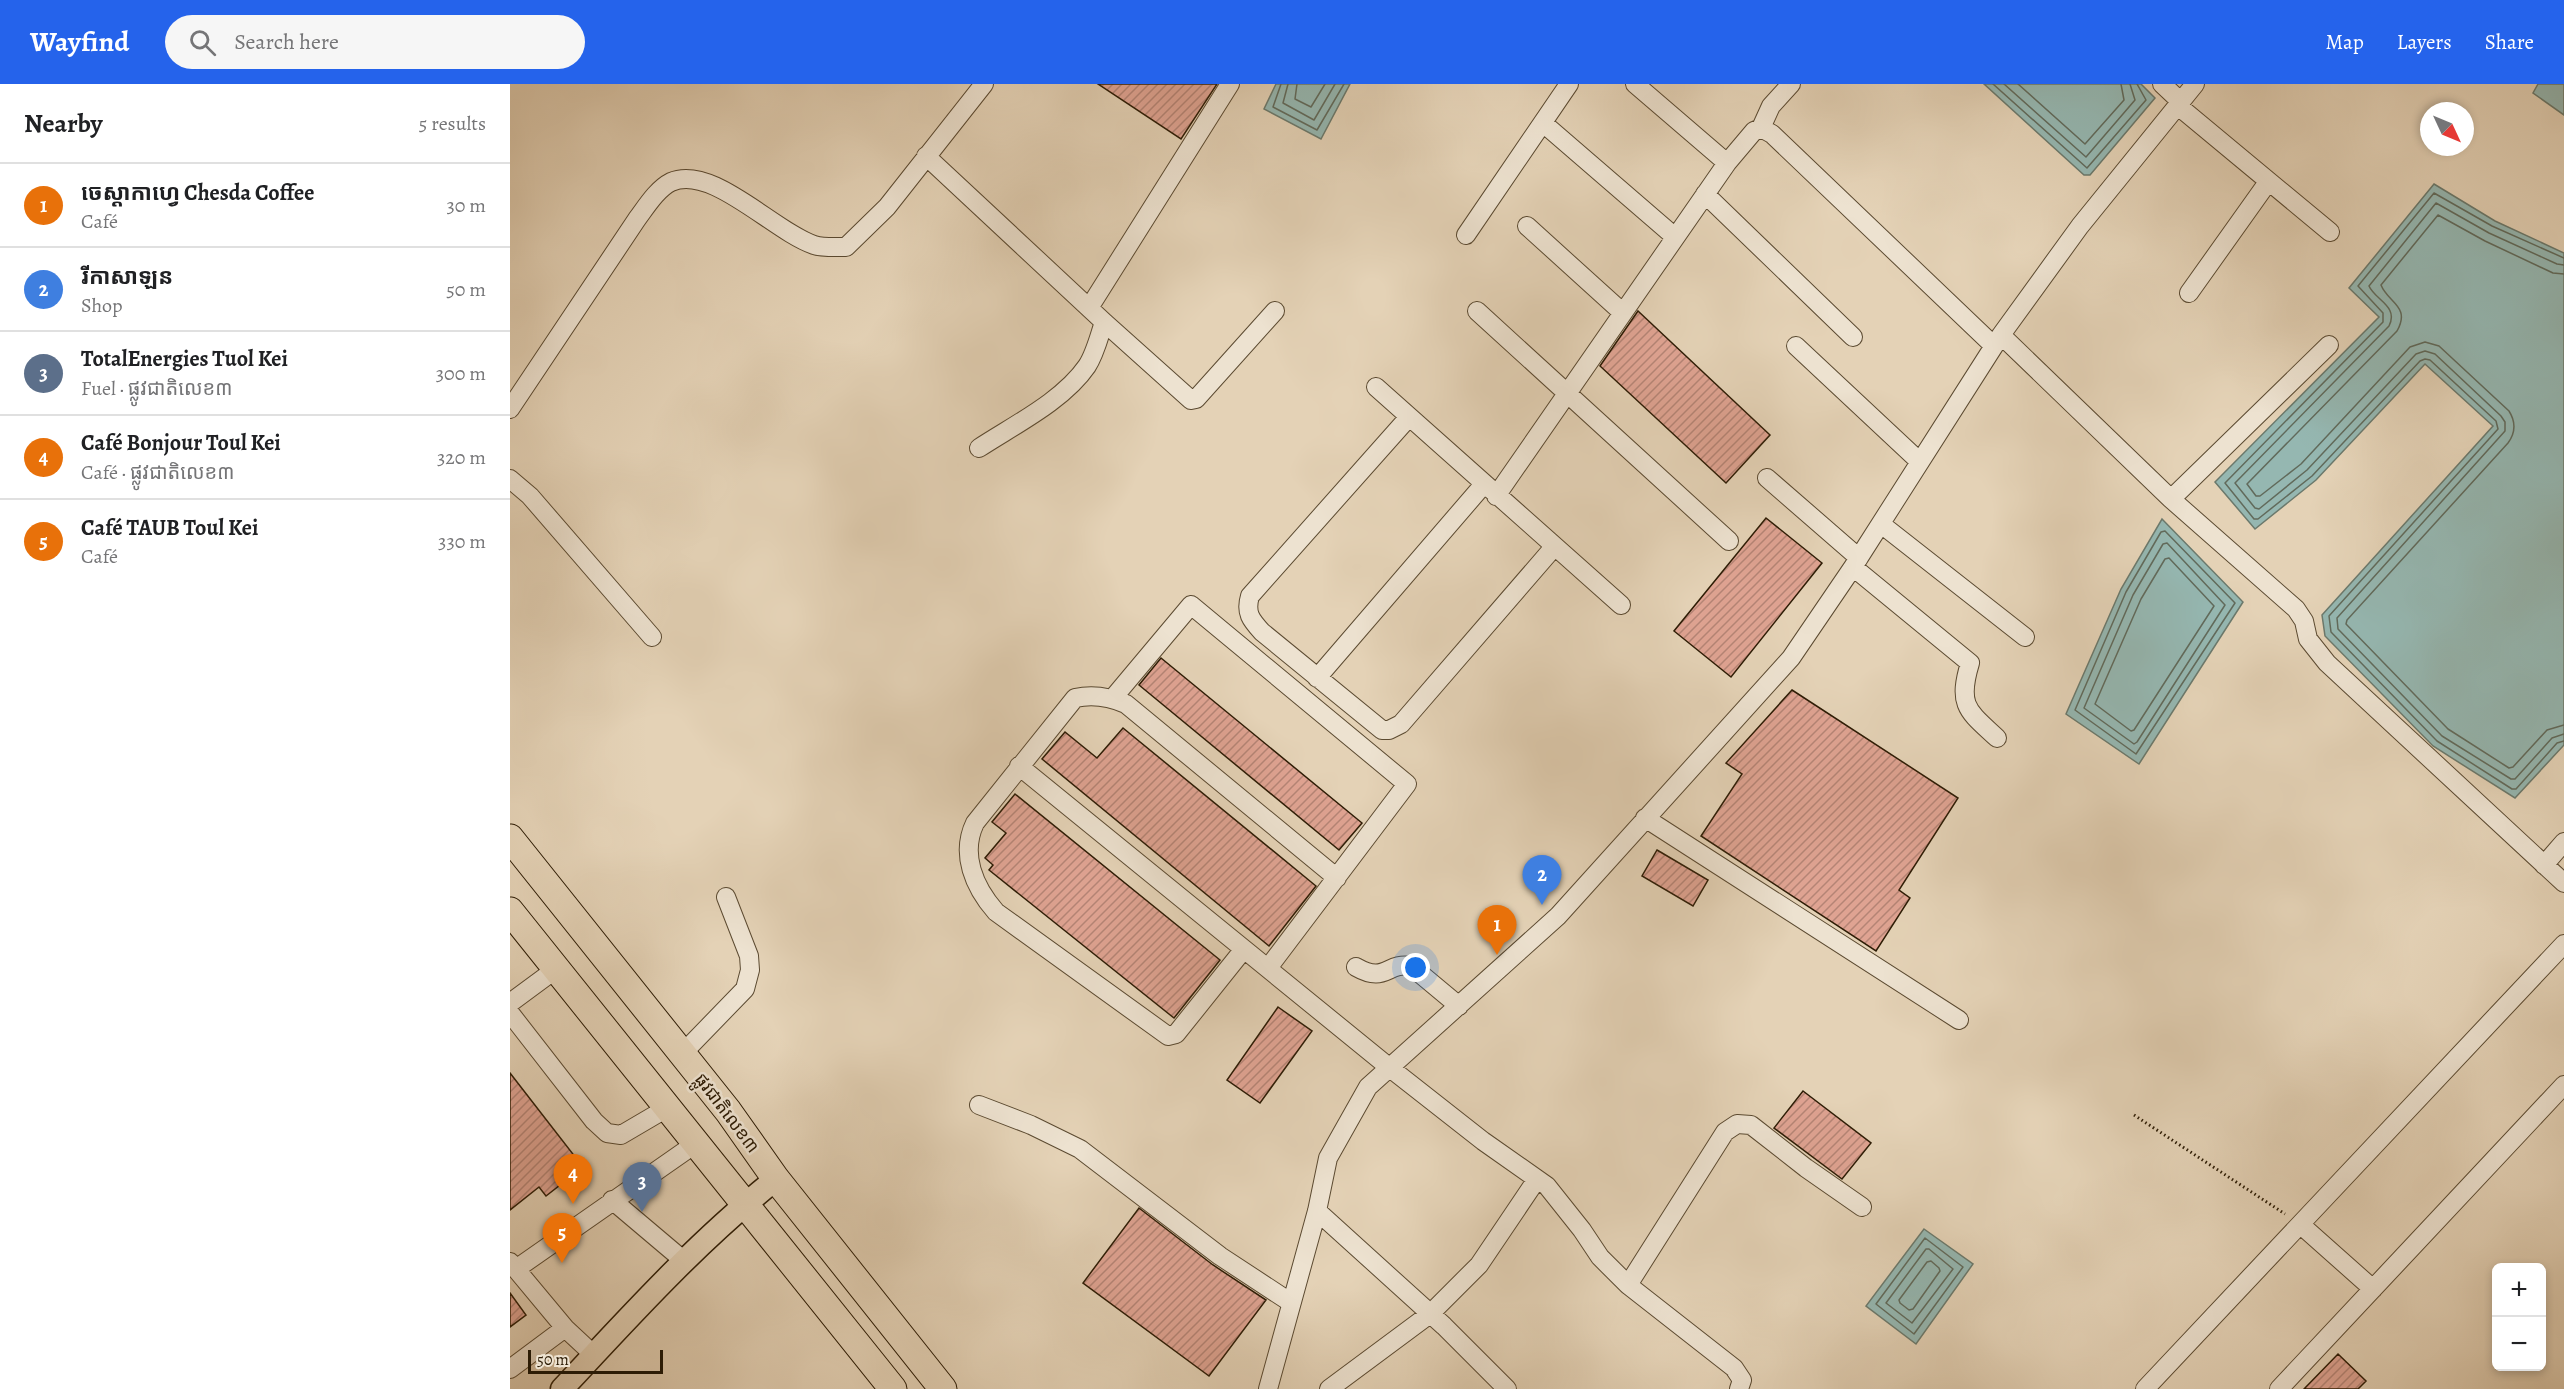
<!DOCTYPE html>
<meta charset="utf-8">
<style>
:root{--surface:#fff;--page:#f6f6f6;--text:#202124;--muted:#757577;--line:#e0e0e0;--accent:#2563eb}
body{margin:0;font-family:Alegreya,"Noto Sans Khmer",serif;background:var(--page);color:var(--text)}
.controls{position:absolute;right:18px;bottom:18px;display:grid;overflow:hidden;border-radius:9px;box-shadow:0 3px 9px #0003}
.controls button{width:54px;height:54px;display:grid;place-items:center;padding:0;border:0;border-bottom:2px solid var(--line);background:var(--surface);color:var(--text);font:30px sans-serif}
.compass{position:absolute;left:1910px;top:18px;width:54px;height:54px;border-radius:50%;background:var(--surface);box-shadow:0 3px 9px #0003;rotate:134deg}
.scale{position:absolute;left:18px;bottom:15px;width:135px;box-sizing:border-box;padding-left:6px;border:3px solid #2d1c05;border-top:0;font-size:16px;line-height:21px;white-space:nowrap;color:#2d1c05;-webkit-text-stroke:4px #ede2d0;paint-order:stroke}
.you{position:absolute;left:906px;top:884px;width:21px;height:21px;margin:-15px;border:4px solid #fff;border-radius:50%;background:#1a73e8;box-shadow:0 0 0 9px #1a73e833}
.badge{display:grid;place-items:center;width:39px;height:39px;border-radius:50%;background:var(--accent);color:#fff;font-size:20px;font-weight:700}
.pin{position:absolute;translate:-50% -50px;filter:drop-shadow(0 2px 3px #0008)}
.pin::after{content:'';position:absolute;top:32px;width:21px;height:18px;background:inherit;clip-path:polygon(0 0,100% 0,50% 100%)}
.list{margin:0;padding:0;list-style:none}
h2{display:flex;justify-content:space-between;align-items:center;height:78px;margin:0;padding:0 24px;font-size:26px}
h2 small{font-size:20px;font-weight:400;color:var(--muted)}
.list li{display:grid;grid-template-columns:39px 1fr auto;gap:18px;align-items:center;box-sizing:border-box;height:84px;padding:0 24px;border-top:2px solid var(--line)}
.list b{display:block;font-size:22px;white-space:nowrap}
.list p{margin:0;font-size:20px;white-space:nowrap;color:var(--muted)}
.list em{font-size:20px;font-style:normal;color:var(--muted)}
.icon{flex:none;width:33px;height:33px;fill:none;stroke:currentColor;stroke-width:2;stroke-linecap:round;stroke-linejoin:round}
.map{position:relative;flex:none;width:2054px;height:1305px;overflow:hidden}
header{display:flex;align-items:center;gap:36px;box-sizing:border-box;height:84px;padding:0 30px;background:var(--accent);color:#fff}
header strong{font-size:28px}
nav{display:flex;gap:33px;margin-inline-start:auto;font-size:21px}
.search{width:420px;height:54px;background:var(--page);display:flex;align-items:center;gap:15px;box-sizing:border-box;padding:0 21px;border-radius:33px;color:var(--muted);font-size:22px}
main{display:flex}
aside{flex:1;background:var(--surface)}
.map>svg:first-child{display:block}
.water{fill:#95b7b1;stroke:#6b796c;stroke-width:1.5}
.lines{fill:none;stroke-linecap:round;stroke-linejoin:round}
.shore{stroke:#616a5b;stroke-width:1.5}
.building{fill:url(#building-hatch);stroke:#2d1c05;stroke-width:1.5}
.minor-casing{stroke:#5b4a31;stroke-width:20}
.major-casing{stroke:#2d1c05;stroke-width:25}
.highway-casing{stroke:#2d1c05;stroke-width:29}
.path{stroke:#2d1c05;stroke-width:3;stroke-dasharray:1.5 3;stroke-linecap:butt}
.minor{stroke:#ede2d0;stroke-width:18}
.major{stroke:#e4d2b6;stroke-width:22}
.highway{stroke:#e4d2b6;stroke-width:27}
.labels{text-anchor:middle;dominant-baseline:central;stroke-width:5;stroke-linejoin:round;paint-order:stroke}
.street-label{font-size:18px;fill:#2d1c05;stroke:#ede2d0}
</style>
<header>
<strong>Wayfind</strong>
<div class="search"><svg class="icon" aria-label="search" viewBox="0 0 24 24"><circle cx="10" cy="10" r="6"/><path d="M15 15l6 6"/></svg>Search here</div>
<nav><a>Map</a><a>Layers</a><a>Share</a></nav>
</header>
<main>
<aside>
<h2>Nearby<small>5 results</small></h2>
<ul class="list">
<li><span class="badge" style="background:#e8710a">1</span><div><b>ចេស្ដាកាហ្វេ Chesda Coffee</b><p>Café</p></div><em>30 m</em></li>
<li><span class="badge" style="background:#3f7fe0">2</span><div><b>រីកាសាឡន</b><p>Shop</p></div><em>50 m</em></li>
<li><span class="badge" style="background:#5c6f8a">3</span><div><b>TotalEnergies Tuol Kei</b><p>Fuel · ផ្លូវជាតិលេខ៣</p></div><em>300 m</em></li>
<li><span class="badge" style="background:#e8710a">4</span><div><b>Café Bonjour Toul Kei</b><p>Café · ផ្លូវជាតិលេខ៣</p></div><em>320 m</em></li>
<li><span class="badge" style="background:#e8710a">5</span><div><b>Café TAUB Toul Kei</b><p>Café</p></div><em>330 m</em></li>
</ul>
</aside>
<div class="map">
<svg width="2054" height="1305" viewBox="0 0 2054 1305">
<defs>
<pattern id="building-hatch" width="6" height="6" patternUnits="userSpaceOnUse" patternTransform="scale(1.5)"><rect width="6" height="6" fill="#dfa392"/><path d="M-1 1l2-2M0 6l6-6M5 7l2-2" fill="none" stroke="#b58475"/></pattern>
</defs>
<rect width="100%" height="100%" fill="#e4d2b6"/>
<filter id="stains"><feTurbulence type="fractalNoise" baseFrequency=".00333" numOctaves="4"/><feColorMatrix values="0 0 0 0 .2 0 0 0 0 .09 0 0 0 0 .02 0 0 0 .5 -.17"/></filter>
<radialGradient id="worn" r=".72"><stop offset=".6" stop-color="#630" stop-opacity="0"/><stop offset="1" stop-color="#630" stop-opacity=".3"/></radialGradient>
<path class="water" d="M766,0H840L811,55L754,25Z
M1474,0H1631L1645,14L1580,91H1574Z
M2028,0H2054V31L2023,9Z
M1924,100L1985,137L2054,169V661L2005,714L1923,662L1815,552L1812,531L1983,342L1915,280L1806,396L1745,445L1705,398L1869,233L1839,204Z
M1652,435L1733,518L1629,680L1556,630L1611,505Z
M1414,1145L1463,1180L1406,1260L1356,1222Z"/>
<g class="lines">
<path class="shore" d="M771,0L763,23L807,46L834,0
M778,0L773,19L804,36L825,0
M787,0L785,15L801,23L815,0
M1483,0L1577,84L1636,16L1627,0
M1494,0L1576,73L1625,16L1620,0
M1508,0L1575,60L1614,16L1611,0
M2054,174L1982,142L1924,109L1848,202L1873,229V238L1715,399L1744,435H1748L1802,392L1910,277L1915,275L1920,276L1986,337L1988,345L1819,532L1821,548L1927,657L2002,705H2006L2047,659L2054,657
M2054,181L2047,180L1979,149L1926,119L1859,202C1865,216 1889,222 1879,242L1725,399L1745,424L1749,425L1797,386L1906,270L1915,267L1925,270L1991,332L1995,338V347L1827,534L1828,545L1932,652L2001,695H2005L2042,654L2054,650
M2054,190L2043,189L1975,157L1928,131L1871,201C1878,219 1901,222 1887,247L1737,400L1746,412H1750L1791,380L1900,263L1915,258L1929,262L1999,327C2006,338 2006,348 1998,359L1837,536L1836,540L1938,645L1999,684L2003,683L2037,646L2054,641
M1655,447L1725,519L1626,670L1565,626L1616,508L1651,448Z
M1657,459L1715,521L1627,658L1624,660L1574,624L1623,511L1653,460Z
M1659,474L1704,522L1624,646L1621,647L1585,620L1631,515L1655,475Z
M1415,1154L1453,1183L1404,1250L1366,1220Z
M1416,1165H1419L1443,1185L1402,1239L1376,1219Z
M1421,1177L1429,1184L1430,1187L1403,1225L1399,1226L1390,1219L1389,1216L1417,1178Z"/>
</g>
<path class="building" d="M588,0H707L671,55Z
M1128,227L1260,351L1216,399L1090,282Z
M1256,434L1312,479L1221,593L1164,547Z
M651,574L852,739L829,766L629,601Z
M1282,606L1448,714L1389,806L1400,814L1366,867L1191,752L1232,690L1216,679Z
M613,644L806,802L759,862L532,675L555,648L587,674Z
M505,710L710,876L664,934L479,786L483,781L475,774L496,749L482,738Z
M1147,766L1198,796L1183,822L1132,792Z
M768,923L802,947L750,1019L717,996Z
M0,989L73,1083L36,1112L29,1103L0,1126Z
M1293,1007L1361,1059L1332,1095L1264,1044Z
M629,1124L703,1181L756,1216L699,1292L573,1199Z
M0,1209L16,1231L0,1243Z
M1828,1270L1856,1297L1848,1305H1794Z"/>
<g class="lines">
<defs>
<path id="minor" d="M1125,0L1217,79
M1652,0L1670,17
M1667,21L1820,148
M1033,39L1165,153
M1251,44L1262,50L1484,262
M416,72L594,238L681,316L686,315L765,227
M1195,110L1343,253
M1017,142L1113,229
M956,151L1059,0
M1679,209L1758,98
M579,224L720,0
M967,227L1219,457
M1491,251L1661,415L1786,525L1794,537L1798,555L1817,579L2054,799
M1286,262L1410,378
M866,303L1111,521
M0,325L127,135C136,123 147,105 161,98C202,80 263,147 304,161C313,164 326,163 336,163L377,123L474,0
M899,333L740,512C735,529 741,536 752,548L872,646H879L891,640L1044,463
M469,364C504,341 553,317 577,282C585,270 589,253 594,238
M1257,394L1349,474
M0,395L20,412L142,553
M986,412L1217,79L1244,47L1251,44L1261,22L1281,0
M1661,415L1819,261
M1371,440L1515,553
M1343,483L1460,579C1447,622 1458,627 1487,654
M807,594L974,400
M603,614L681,521L897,700L758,884
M509,682L880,984L973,1057L1037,1102L1072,1146L1090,1173L1118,1201L1224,1284L1232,1296L1229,1305
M1135,734L1449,936
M2034,781L2054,758
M734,865L666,950L658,952L486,828C464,803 450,770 465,739L565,614C583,610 600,613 616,620L827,794
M846,883C876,900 876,878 901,882L949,922
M0,919L46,885
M0,929L84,1037L97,1049L111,1051L157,1024
M172,970L235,905L240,886L239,872L216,813
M469,1021L521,1041L570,1065L710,1172L780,1218
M102,1116L173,1176
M807,1127L934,1242L997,1305
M1791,1141L1863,1205
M0,1178L55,1244
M6,1185L185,1060
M1118,1201L1215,1048L1227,1040L1241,1041L1296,1084L1352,1123
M0,1285L55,1244L84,1271
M758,1305L807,1127L818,1074L858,1003L1048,832L1281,574L1343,483L1491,251L1570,142L1685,0
M819,1305L920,1230L969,1181L1027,1095
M1635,1305L2054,860
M1769,1305L2054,1001"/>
<path id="major" d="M52,1305C121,1231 187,1158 266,1095"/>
<path id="highway" d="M0,754L218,1027L266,1095L433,1305
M0,827L383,1305"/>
</defs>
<use href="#minor" class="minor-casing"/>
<use href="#major" class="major-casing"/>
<use href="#highway" class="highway-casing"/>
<path class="path" d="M1624,1031L1775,1130"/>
<use href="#minor" class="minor"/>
<use href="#major" class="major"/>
<use href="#highway" class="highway"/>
</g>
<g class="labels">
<g class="street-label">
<text transform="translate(217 1029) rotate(53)">ផ្លូវជាតិលេខ៣</text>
</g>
</g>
<rect width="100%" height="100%" filter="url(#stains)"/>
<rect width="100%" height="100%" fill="url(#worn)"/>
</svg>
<div class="controls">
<button>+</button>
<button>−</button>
</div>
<svg class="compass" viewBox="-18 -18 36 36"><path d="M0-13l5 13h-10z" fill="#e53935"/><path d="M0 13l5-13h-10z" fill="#757577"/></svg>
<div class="scale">50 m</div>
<div class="you"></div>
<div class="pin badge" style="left:987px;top:871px;background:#e8710a">1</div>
<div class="pin badge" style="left:1032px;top:821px;background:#3f7fe0">2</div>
<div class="pin badge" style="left:132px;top:1128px;background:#5c6f8a">3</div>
<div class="pin badge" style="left:63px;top:1120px;background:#e8710a">4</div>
<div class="pin badge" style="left:52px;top:1179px;background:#e8710a">5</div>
</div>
</main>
